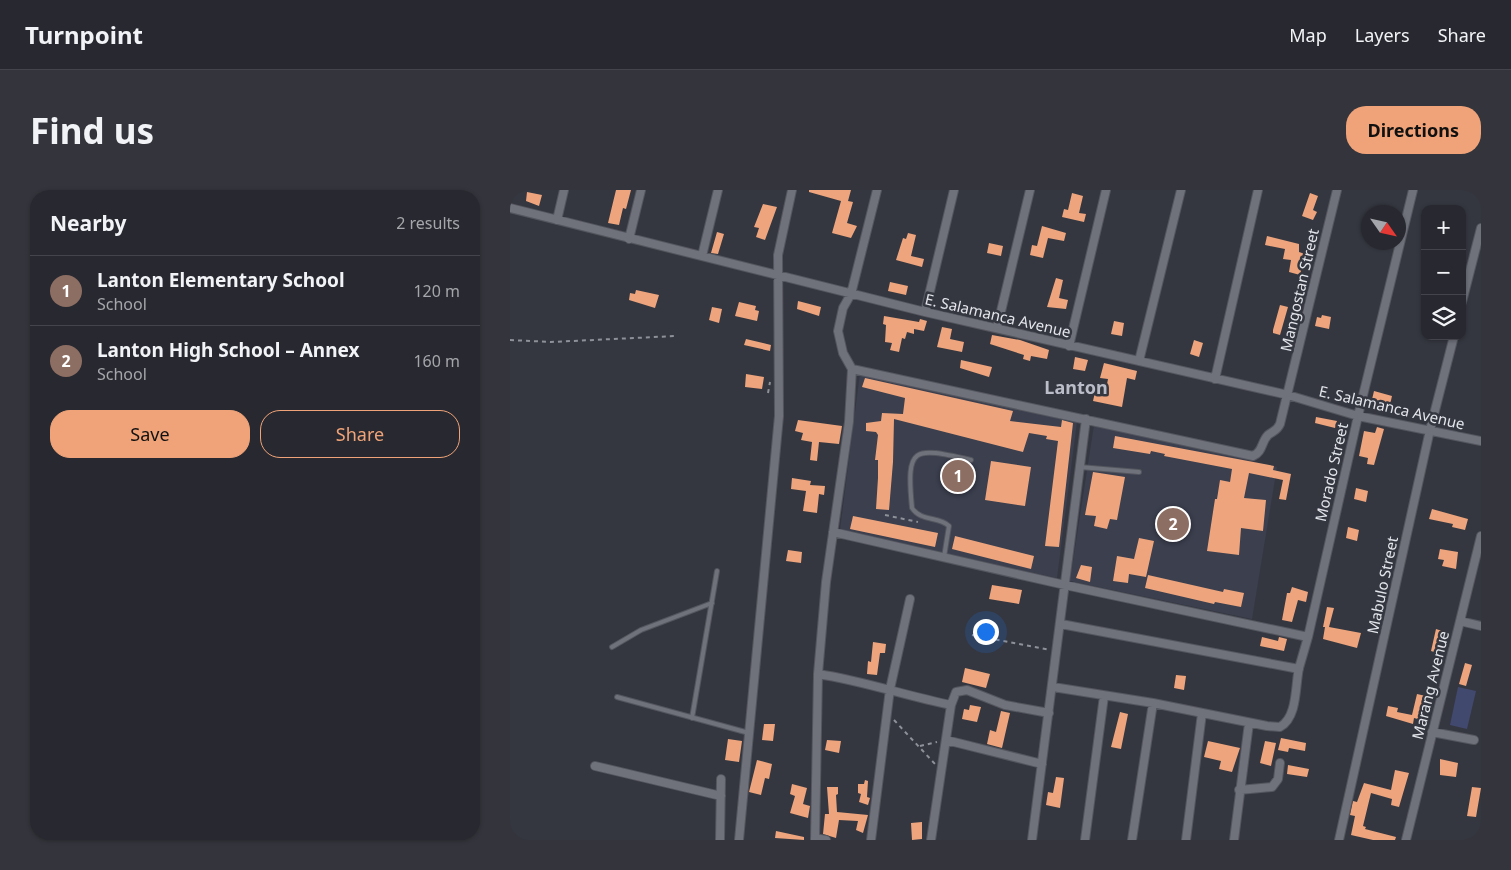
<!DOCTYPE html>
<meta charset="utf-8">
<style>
:root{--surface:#282930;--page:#34353c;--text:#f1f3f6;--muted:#a5a6ab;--line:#44454c;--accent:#f0a378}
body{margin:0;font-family:"Noto Sans",sans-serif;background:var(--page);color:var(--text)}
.controls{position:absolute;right:15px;top:15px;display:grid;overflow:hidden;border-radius:10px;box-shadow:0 1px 4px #0004}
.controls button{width:45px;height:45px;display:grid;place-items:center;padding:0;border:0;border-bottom:1px solid var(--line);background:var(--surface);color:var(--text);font:25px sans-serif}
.compass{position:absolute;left:851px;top:15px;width:45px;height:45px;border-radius:50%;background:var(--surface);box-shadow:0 1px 4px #0004;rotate:124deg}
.you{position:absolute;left:475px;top:441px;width:18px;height:18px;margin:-12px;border:4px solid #fff;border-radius:50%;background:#1a73e8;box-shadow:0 0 0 8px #1a73e833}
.badge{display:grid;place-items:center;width:32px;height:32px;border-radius:50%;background:var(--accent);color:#fff;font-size:16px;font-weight:700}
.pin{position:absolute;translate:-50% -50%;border:2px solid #fff;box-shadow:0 1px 5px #0006}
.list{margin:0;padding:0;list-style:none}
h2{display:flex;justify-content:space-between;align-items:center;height:65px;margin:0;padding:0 20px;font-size:21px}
h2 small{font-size:16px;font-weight:400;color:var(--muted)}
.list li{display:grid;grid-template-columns:32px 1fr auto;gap:15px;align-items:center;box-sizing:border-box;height:70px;padding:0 20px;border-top:1px solid var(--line)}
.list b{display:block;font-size:19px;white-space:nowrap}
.list p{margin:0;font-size:16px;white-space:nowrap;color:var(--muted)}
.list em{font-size:16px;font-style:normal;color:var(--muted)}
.actions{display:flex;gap:10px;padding:15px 20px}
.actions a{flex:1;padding:11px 0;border:1px solid var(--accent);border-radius:20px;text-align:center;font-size:18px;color:var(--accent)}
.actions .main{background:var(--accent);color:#111}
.icon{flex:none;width:28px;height:28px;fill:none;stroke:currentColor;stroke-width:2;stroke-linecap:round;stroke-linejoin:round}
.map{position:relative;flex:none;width:971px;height:650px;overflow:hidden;border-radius:20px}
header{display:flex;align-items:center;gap:30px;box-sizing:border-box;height:70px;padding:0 25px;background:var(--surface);border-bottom:1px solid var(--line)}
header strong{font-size:24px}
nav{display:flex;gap:28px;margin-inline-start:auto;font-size:18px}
.intro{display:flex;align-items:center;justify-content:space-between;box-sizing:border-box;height:120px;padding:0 30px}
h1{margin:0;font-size:35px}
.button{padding:12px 22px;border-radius:20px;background:var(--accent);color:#111;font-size:18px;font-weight:700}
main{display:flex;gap:30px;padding:0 30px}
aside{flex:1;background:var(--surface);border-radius:20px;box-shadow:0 1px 4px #0004}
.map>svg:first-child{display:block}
.built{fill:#3b3f4e}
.green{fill:#42496e}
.building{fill:#eea57d}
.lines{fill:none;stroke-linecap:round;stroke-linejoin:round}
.lane-casing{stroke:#54565e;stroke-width:6}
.street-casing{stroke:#54565e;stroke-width:10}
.path{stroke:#8f9199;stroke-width:2;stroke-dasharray:4 4;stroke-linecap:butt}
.lane{stroke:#6f717b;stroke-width:4}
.street{stroke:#6f717b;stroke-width:8}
.labels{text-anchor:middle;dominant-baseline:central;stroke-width:5;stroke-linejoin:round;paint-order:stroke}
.street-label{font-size:15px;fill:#e3e5eb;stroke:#353740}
.quarter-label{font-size:18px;font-weight:bold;fill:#bbbec9;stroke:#353740}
</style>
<header>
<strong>Turnpoint</strong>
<nav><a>Map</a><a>Layers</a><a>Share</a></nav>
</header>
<div class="intro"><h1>Find us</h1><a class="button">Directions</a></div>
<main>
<aside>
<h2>Nearby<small>2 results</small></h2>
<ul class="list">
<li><span class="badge" style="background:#8d6e63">1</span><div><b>Lanton Elementary School</b><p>School</p></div><em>120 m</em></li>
<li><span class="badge" style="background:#8d6e63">2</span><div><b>Lanton High School – Annex</b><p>School</p></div><em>160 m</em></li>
</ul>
<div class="actions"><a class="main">Save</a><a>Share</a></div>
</aside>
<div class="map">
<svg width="971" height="650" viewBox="0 0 971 650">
<rect width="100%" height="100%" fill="#353740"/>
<path class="built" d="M350,183L567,232L547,388L330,340Z
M584,235L767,277L742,429L560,391Z"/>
<path class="green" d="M948,497L966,501L957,539L940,535Z"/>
<path class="building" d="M106,0H121L116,19L113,18L109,35L98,33Z
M299,0H341L338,11L343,12L337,33L347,36L341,48L322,43L331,11L299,2Z
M17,2L32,5L29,16L16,11Z
M562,3L573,6L569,23L576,24L574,32L552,27L554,19L558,20Z
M800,3L808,6L803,20L807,22L803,30L792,26Z
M253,14L267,17L255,50L246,47L249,38L244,37Z
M532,36L556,43L554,51L538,48L533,68L520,65L522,55L527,56Z
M207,42L214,44L208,64L201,63Z
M398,43L406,45L401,66L414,69L412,77L386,70L393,48L396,49Z
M757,46L789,54V62L795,64L790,85L779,82L781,70L773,69L775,59L755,55Z
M479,53L493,56L491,66L477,63Z
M546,88L553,90L549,108L558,110L556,119L537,117Z
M380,92L398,96L396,105L378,101Z
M126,100L149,105L145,118L119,110L120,103L125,104Z
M288,111L311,117L309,126L287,119Z
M229,112L246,116L245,120L249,121L247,131L225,126Z
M770,115L778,117L770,145L763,143V140Z
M202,117L212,119L209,133L199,130Z
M812,125L821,127L819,139L805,136L807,127L811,128Z
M374,126L409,132L410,129L417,131L414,141L404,139V144L397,142L395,149L392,148L389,162L380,160L382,153L375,152L376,135L373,134Z
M604,131L614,133L612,146L601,144Z
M432,137L442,139L440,149L454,152L452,162L427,157Z
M482,145L510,150L539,160L537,169L521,166L520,171L513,169L514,165L480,154Z
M236,149L261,155L260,161L234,155Z
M684,150L693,153L689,167L680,164Z
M565,167L578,170L575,181L563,179Z
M451,170L482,177L479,187L450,178Z
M594,173L627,181L625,190L617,188L612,217L583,211L585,202L595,204L598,189L590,188Z
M236,184L254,187L252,199L235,197Z
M355,188L503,221L500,231L551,237L552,230L563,233L549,357L535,356L548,251L536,249L537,246L519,243L513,262L384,229L383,272L379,320L366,319L368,288V270H365L368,245L366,242L356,241V233L371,231L372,223L393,224L395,208L352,197Z
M864,201L882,206L879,219L869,216L868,220L860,218Z
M806,227L827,231L825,238L805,233Z
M288,230L332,236L329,254L309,252L307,271L300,270L302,252L291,250L293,243L285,241Z
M867,237L874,239L864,275L857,274L858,268L849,266L854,241L865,243Z
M605,246L764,276L763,280L781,284L776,310L769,309L773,290L739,283L734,308L756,310L753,341L731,338L729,365L697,361L705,309H707L710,290L720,292L722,279L654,266L655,264L641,261L640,264L603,258Z
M481,271L521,277L515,316L475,310Z
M583,282L615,287L607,330L600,329L597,339L584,336L586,326L575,325Z
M282,288L301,291L300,295L315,296L314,305L309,304L307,323L293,321L296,301L281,299Z
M846,298L858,301L856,312L844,309Z
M922,319L958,329L955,340L942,337L943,334L919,329Z
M343,326L428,343L425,357L340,339Z
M838,337L849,340L847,351L836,348Z
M445,346L524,366L521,379L442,359Z
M629,348L644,351L636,387L619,384L618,393L603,391L607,366L624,369Z
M930,359L948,362L946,379L932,376L934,370L928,369Z
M278,360L292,362L291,373L276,371Z
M571,375L582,377L580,392L566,388Z
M638,385L713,402L714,399L734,403L731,417L705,412L704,414L635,398Z
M482,395L512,400L509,414L479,409Z
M782,397L798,402L796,412L788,410L782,432L772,430L777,403H780Z
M817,417L824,418L819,437L851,443L847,458L813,449L815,437H813Z
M926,439L932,441L927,463L921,461Z
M752,447L768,451L769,447L777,449L774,461L750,456Z
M363,452L376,454L375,463H370L367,485L357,484L358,471L361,472Z
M955,473L962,475L956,496L949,494Z
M455,478L480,484L476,498L452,492Z
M666,485L676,486L674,500L664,498Z
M907,504L920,507L915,531L904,528L903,534L876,526L878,516L888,518L887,522L902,525Z
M460,515L471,517L467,532L452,529L454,519L459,520Z
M491,521L500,523L492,558L477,554L480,540L486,542Z
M610,522L618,524L611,559L601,557Z
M254,534H265L263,551L252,550Z
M771,548L796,553L795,561L779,558L778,562L768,560Z
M218,549L232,551L229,572L215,570Z
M317,550L331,551L329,563L315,560Z
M698,551L730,558L722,582L709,579L711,571L694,567Z
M755,551L766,553L761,576L750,573Z
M930,569L948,573L946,587L930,585Z
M247,570L262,574L259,589L255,588L251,605L239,602Z
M778,575L799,579L797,587L777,584Z
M885,580L899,583L889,617L881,615L882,609L861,603L853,636L856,637L855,639L886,647L885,650H863L841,645L845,626L840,625L843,611L847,612L854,593L881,600Z
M546,587L554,588L550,618L536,615L538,602L543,603Z
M355,590L358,591L357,607L360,608L358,615L349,612L351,604L348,603V594H354Z
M282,594L297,598L293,614L300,616L298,628L280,623L285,606L280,604Z
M317,597H328V604L326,605L327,622L358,625L353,643L346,640L348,631L329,630L326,648L313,644L315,624H319Z
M962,597L971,598L966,627L957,626Z
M412,632V649L402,650L401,633Z
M266,641L294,647V650L265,648Z"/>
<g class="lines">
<defs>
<path id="lane" d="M570,277L629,282
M434,367L439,336C429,326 411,332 402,318C396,255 403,257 461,270
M102,457L131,440L202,413
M107,507L239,543
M182,528L207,381"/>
<path id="street" d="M0,1V0
M0,18L415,122L778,205L848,226L971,251
M47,30L54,0
M119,49L131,0
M192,66L208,0
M952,112L971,38
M415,122L444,0
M487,138L520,0
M559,156L596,0
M629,171L671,0
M342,179L743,266C753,262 751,252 758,245C763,241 767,241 770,234L827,0
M705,189L748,0
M323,342L555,395L798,447
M950,431L971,436
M551,434L789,479
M308,484C354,491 396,506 441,515L421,650
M543,497L643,513L757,536L770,537C788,527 785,495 789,478C792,468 795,457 798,447L848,226L903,0
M441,515L446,502L457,500L495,515L539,523
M922,542L964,550
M436,550L532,574
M85,576L211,606
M729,600L762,597L768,589L770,573
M305,648L316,650
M210,650L211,589
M229,650L269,226L268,65L282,0
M305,650L308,484L316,392L339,232L342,179L333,163L328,141L333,118L341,104L367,0
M361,650L380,499L400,409
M522,650L576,229
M575,650L594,506
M622,650L643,513
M676,650L692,523
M724,650L739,533
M829,650L920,240L944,146
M896,650L971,346"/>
</defs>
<use href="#lane" class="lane-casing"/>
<use href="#street" class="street-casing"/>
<path class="path" d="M0,150L41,152L166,146
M258,203L260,192
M375,325L408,332
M462,445L540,460
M384,530L425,574
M410,556L427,552"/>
<use href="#lane" class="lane"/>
<use href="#street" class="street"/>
</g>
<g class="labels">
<g class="street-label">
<text transform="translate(789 100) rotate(-77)">Mangostan Street</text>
<text transform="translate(488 125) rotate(13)">E. Salamanca Avenue</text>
<text transform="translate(882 217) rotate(13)">E. Salamanca Avenue</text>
<text transform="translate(821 282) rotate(-77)">Morado Street</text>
<text transform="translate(872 395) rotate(-78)">Mabulo Street</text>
<text transform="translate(920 495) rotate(-76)">Marang Avenue</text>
</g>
<g class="quarter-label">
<text x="566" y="197">Lanton</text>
</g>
</g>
</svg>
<div class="controls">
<button>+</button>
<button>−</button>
<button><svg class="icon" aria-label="layers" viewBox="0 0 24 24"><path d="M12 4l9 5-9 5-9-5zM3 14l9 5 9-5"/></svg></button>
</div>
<svg class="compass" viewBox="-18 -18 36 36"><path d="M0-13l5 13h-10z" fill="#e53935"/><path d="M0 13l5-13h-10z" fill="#a5a6ab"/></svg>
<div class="you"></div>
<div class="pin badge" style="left:448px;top:286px;background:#8d6e63">1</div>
<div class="pin badge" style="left:663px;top:334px;background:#8d6e63">2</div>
</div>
</main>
